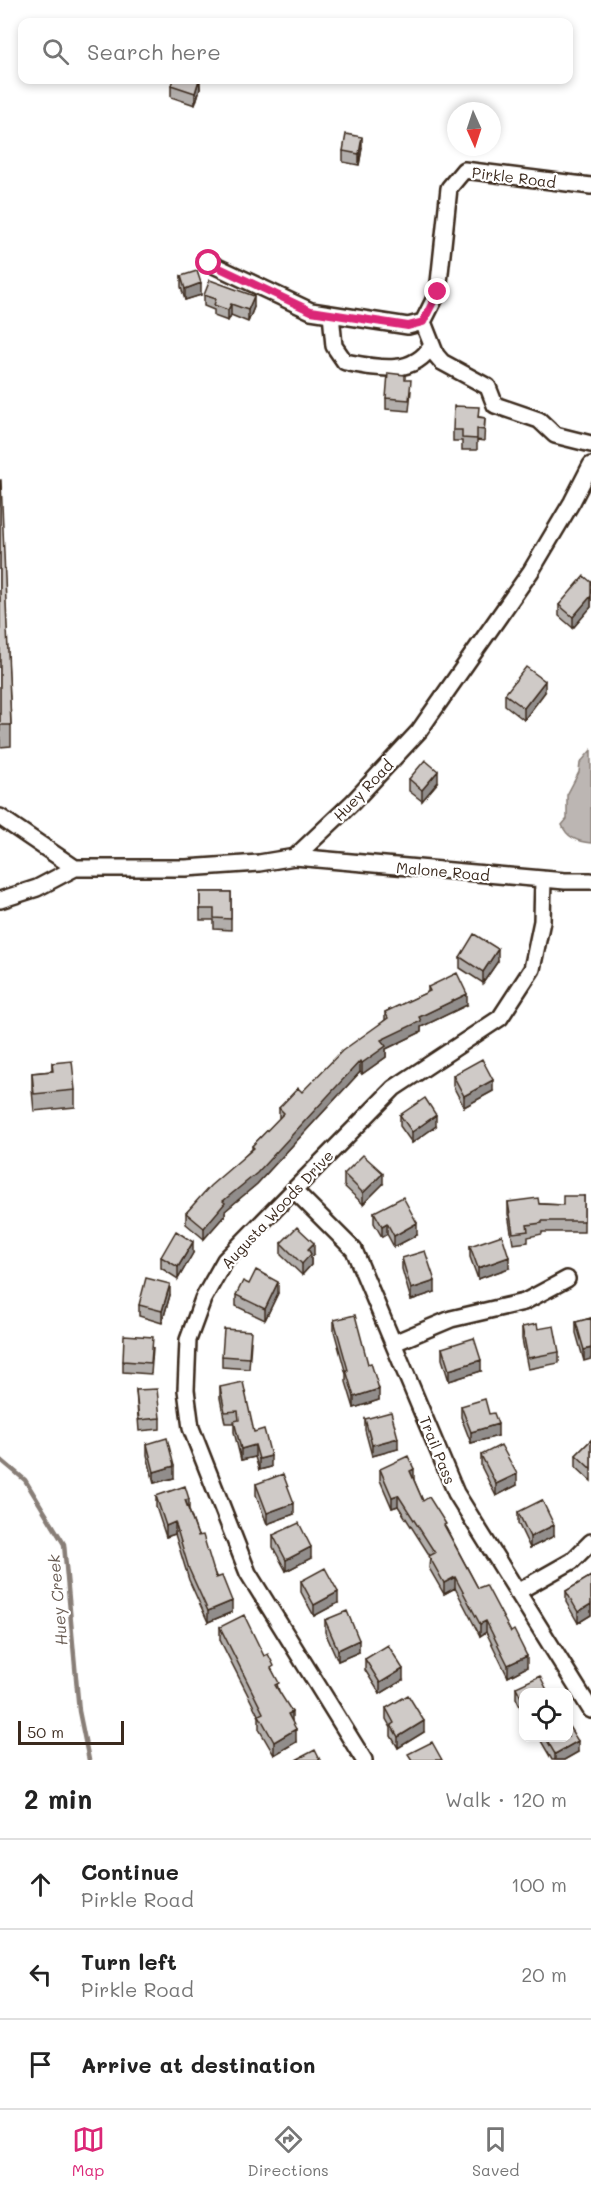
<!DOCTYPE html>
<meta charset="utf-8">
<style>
:root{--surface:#fff;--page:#f2f2f2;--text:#222;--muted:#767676;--line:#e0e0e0;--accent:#db2777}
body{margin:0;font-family:Mali,sans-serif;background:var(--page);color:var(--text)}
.controls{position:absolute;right:18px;bottom:18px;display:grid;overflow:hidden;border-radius:12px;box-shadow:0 3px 9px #0003}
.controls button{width:54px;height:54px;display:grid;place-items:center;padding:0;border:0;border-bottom:2px solid var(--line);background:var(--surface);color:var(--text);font:30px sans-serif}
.compass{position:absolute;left:447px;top:102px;width:54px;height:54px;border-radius:50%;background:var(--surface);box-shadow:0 3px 9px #0003;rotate:177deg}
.scale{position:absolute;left:18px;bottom:15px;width:106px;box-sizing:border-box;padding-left:6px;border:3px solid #3b2a1e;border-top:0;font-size:16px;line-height:21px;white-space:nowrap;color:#3b2a1e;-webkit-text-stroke:4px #fff;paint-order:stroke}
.stop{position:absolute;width:18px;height:18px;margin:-14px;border:4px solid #db2777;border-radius:50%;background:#fff}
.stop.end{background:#db2777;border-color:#fff;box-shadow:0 2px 6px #0008}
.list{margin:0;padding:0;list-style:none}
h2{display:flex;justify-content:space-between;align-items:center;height:78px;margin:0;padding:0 24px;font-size:26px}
h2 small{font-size:20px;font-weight:400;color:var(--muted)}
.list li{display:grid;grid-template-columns:39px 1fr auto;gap:18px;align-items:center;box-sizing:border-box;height:90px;padding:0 24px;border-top:2px solid var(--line)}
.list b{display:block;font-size:22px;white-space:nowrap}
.list p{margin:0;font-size:20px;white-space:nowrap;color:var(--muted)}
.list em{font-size:20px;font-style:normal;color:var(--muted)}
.icon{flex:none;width:33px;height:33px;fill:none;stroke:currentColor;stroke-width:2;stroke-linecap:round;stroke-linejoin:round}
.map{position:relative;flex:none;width:591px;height:1760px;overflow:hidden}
.search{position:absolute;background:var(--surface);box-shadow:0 3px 9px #0003;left:18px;right:18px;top:18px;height:66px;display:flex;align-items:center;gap:15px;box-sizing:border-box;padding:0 21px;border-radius:12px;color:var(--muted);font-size:22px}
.sheet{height:348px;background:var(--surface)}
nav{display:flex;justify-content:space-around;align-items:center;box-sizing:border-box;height:84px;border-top:2px solid var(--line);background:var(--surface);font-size:16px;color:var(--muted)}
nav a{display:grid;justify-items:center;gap:3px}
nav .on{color:var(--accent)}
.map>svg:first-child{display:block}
.water{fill:#bcb6b3;stroke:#887e77;stroke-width:1.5}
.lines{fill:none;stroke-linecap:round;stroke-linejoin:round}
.stream{stroke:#887e77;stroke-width:4.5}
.minor-casing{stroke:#3b2a1e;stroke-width:20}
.minor{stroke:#fff;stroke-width:15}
.wall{fill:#b2aeab;stroke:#3b2a1e;stroke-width:1.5}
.shaded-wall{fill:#918d8b;stroke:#3b2a1e;stroke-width:1.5}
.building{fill:#cfcac7;stroke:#3b2a1e;stroke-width:1.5}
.route{stroke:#db2777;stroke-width:8}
.labels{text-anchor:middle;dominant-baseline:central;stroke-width:4.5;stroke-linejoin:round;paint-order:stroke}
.street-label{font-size:15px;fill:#3b2a1e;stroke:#fff}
.water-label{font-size:16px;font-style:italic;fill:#685b52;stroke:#fff}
</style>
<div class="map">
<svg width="591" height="1760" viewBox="0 0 591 1760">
<rect width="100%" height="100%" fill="#fff"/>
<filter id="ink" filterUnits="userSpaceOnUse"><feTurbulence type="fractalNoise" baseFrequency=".0167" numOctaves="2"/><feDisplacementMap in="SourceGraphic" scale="12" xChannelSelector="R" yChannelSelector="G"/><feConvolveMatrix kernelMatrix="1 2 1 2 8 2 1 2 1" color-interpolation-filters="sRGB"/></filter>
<g filter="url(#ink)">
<path class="water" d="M591,750V843C578,842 567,838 562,825L567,819V795L579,772L580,763Z"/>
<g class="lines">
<path class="stream" d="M0,1459L25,1480L64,1544L79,1711L89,1760"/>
<defs>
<path id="minor" d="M209,263L311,311L408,326L423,322L438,292L449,188L464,170L591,186
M331,314L334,346L345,362C376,368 413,377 432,345
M423,322L436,355L442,362L488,387L495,405L539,420L555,435L591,444
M0,817L75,868
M295,857L565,881H591
M0,900L37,888L75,868H186L259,863L295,857L353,802L419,731L531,571L572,502L591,465
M294,1190L354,1250L456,1493L591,1710
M394,1343L451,1319L524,1302L567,1279
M517,1592L572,1561L591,1542
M364,1760L248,1573L191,1428L186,1390L188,1340L203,1299L225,1260L394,1088L500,1018L532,969L542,921L543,879"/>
</defs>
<use href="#minor" class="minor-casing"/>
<use href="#minor" class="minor"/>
</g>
<path class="wall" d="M200,80V89L195,105L171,97V85Z
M362,148L359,165L343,162V151Z
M181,276L201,295L185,300L181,287Z
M204,295L254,307L248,322L231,315L228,321L214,316V310L204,306Z
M411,391L409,411L386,409V398Z
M479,417L485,418L484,441L477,440V450H462V441H453V430Z
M0,480L11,725V746L0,747Z
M591,582V607L573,628L559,616V605Z
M545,692L524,720L505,705V694Z
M409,779L438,782L422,801L409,791Z
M200,892H231V930L214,929V920H200Z
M460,957L498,961L483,983L460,968Z
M428,987L467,1005L421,1027V1032L386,1049V1057L362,1074L360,1072L257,1184L225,1211V1215L204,1239L186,1224V1213L252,1149V1146L279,1119V1108L302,1092L385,1020V1012L428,992Z
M52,1063L75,1090V1107L34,1111L32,1090V1073L52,1071Z
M453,1075L493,1091L464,1107L453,1086Z
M400,1115L436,1126L412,1143L400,1126Z
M344,1174L383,1184L363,1204L344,1186Z
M584,1196V1232H542V1234L528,1237V1242L513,1244L508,1214V1202L563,1205Z
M374,1212L417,1235L394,1247L387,1234L382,1237L374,1223Z
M281,1243L314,1255L311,1257V1265L302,1275L281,1255Z
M470,1246L509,1268L478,1279L470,1257Z
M193,1253L178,1279L161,1268V1257Z
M402,1258L435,1292L411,1300L402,1269Z
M249,1284L278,1293L265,1320L236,1306V1295Z
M170,1295L162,1323L139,1316V1305Z
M591,1318L584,1361L576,1333V1322Z
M334,1320L368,1364L379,1400L354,1408L346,1382V1374L334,1331Z
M522,1327L538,1329L559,1352V1363L528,1369L522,1339Z
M251,1342L249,1369L222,1367V1356Z
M153,1348L151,1374L123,1372V1361Z
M442,1348L481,1371L449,1381L442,1359Z
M220,1387L254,1432L271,1467L259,1470L255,1457L241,1460L234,1432V1423H225L220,1398Z
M136,1390L160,1418V1429L139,1431Z
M461,1406L489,1414L498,1436L471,1443L461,1417Z
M365,1419L398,1449L372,1456L365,1430Z
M591,1440V1481L576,1467V1455Z
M147,1444L174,1478L154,1483L147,1455Z
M481,1455L517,1485L496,1496L481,1466Z
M380,1469L414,1480L423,1501L446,1528L478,1588L527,1667L508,1677L486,1632L480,1636L455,1588L444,1594L429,1568L430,1556L398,1506L392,1508L380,1480Z
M256,1484L294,1514L267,1524L256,1495Z
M156,1496L189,1510L198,1536L232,1612L208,1622L189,1580L175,1534L166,1537L156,1507Z
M518,1512L554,1536L530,1548L518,1523Z
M273,1535L311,1558L286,1571L273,1547Z
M591,1576V1615L578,1623L566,1602V1591Z
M301,1581L338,1603L314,1616L301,1592Z
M325,1620L359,1652L338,1661L325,1632Z
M220,1627L264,1656L274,1674L279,1691L292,1721L296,1742L274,1755L259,1729V1717L220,1640Z
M365,1659L403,1680L380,1694L365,1670Z
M516,1687L524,1692V1715L516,1698Z
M386,1708L424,1732L398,1748L391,1736V1728L386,1719Z
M541,1737H568L578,1752L564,1760H552L541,1741Z"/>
<path class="shaded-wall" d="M199,80L200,89L195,105V93Z
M362,137V148L359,165V154Z
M201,283V295L185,300V289Z
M254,296V307L248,322V310Z
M231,304V315L228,321V310Z
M591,596V607L573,628V617Z
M545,681V692L524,720V708Z
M438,771V782L422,801V790Z
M498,949V961L483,983V972Z
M467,994V1005L421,1027V1032L386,1049V1057L362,1074V1063L381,1040L419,1017Z
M360,1061V1072L257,1184L225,1211V1215L204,1239V1228L223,1201Z
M493,1080V1091L464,1107V1096Z
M436,1115V1126L412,1143V1132Z
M383,1173V1184L363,1204V1193Z
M387,1223V1234L382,1237V1226Z
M417,1223V1235L394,1247V1236Z
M193,1242V1253L178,1279V1267Z
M314,1243V1255L311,1257V1265L302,1275V1264L308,1249Z
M509,1257V1268L478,1279V1268Z
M435,1281V1292L411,1300V1289Z
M278,1282V1293L265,1320V1309Z
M170,1284V1295L162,1323V1311Z
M591,1348V1359L584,1361V1350Z
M481,1360V1371L449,1381V1370Z
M379,1389V1400L354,1408V1397Z
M498,1424V1436L471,1443V1432Z
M398,1438V1449L372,1456V1445Z
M255,1445V1457L241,1460V1449Z
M271,1456V1467L259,1470V1459Z
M174,1466V1478L154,1483V1472Z
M414,1469V1481L410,1471Z
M517,1474V1485L496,1496V1484Z
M398,1495V1506L392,1508V1497Z
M189,1499V1510L185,1500Z
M294,1503V1514L267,1524V1513Z
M175,1522V1534L166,1537V1526Z
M554,1525V1536L530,1548V1537Z
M311,1547V1558L286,1571V1560Z
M455,1577V1588L444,1594V1583Z
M338,1592V1603L314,1616V1605Z
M232,1601V1612L208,1622V1611Z
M591,1604V1615L578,1623V1612Z
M486,1621V1632L480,1636V1624Z
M359,1640V1652L338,1661V1650Z
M527,1656V1667L508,1677V1665Z
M403,1669V1680L380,1694V1683Z
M292,1712V1725L288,1714Z
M424,1721V1732L398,1748V1737Z
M296,1729V1742L274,1755V1742Z
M578,1741V1752L564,1760H555V1754Z"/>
<path class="building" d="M173,80H199L195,93L171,85Z
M346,134L362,137L359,154L343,151Z
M197,271L201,283L185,289L181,276Z
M210,280L254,296L248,310L231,304L228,310L214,305L216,299L204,295Z
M388,373L405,375V380H411L409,400L386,398Z
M454,406L479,407L478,417L485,418L484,430L477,429V439L462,438V430H453Z
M0,480H1L11,725H0Z
M584,576L591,582V596L573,617L559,605Z
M526,667L545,681L524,708L505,694Z
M425,760L438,771L422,790L409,779Z
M200,892H231V919L214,918V909H200Z
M474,934L498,949L483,972L460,957Z
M457,973L467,994L419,1017L421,1021L381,1040L386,1046L362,1063L360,1061L257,1173L223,1201L225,1203L204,1228L186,1213L210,1186L254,1148L252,1146L284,1113L279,1108L298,1088L302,1092L342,1051L388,1018L385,1012L430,991L428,987Z
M482,1059L493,1080L464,1096L453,1075Z
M72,1061L75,1090L34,1094L32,1073L53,1071L52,1063Z
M425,1098L436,1115L412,1132L400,1115Z
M363,1155L383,1173L363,1193L344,1174Z
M563,1196H584V1221H542V1223L527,1225L528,1231L513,1233L508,1202L538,1198L539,1204L563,1205Z
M403,1197L417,1223L394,1236L387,1223L382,1226L374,1212Z
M297,1227L314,1243L308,1249L311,1254L302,1264L281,1243Z
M176,1231L193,1242L178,1267L161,1257Z
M502,1235L509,1257L478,1268L470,1246Z
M425,1251L435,1281L411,1289L402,1258Z
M256,1270L278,1282L265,1309L236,1295L243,1281L249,1284Z
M146,1278L170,1284L162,1311L139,1305Z
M355,1315L368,1364L371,1363L379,1389L354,1397L346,1370H348L334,1320Z
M591,1318V1348L584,1350L576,1322Z
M537,1324L538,1329L554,1326L559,1352L528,1358L522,1327Z
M224,1329L251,1331L249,1358L222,1356Z
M124,1335L153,1337L151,1363L123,1361Z
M474,1338L481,1360L449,1370L442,1348Z
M243,1382L254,1432L264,1429L271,1456L259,1459L255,1445L241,1449L234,1421L239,1420L238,1411L225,1412L220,1387Z
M157,1389L160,1418L139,1420L136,1390Z
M485,1399L489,1414L494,1413L498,1424L471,1432L461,1406Z
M391,1412L398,1438L372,1445L365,1419Z
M167,1438L174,1466L154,1472L147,1444Z
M591,1440V1469L576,1455Z
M501,1445L517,1474L496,1484L481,1455Z
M408,1456L414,1469L410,1471L423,1501L429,1497L446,1524L444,1525L478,1588L486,1585L511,1632L514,1630L527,1656L508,1665L486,1621L480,1624L455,1577L444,1583L429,1556L435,1553L398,1495L392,1497L380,1469Z
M283,1474L294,1503L267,1513L256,1484Z
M185,1486L189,1499L185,1500L198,1536L203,1535L216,1578L222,1576L232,1601L208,1611L189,1569L175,1522L166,1526L156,1496Z
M542,1500L554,1525L530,1537L518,1512Z
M299,1523L311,1547L286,1560L273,1535Z
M325,1568L338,1592L314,1605L301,1581Z
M591,1576V1604L578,1612L566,1591Z
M347,1611L359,1640L338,1650L325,1620Z
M244,1615L264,1656L268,1654L274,1666L271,1668L279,1683L275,1685L292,1712L288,1714L296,1729L274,1742L259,1715L263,1713L220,1627Z
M388,1645L403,1669L380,1683L365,1659Z
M540,1676L548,1692H524V1703L516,1687Z
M408,1695L424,1721L398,1737L391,1725L394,1723L386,1708Z
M568,1725L578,1741L555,1754L545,1737H568Z
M432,1742L442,1760H412L408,1754Z
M315,1750L320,1760H296Z"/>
</g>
<g class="lines" filter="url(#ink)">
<path class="route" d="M209,263L311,311L408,326L423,322L438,292"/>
</g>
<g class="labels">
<g class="street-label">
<text transform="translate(514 177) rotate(7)">Pirkle Road</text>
<text transform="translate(363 790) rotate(-46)">Huey Road</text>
<text transform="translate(443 871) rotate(5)">Malone Road</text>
<text transform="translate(277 1209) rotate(-47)">Augusta Woods Drive</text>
<text transform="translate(438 1450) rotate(68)">Trail Pass</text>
</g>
<g class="water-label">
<text transform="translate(57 1600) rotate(-95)">Huey Creek</text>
</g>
</g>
</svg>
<div class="controls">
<button><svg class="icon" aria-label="locate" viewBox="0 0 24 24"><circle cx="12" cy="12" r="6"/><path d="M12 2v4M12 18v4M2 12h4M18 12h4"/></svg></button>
</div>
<svg class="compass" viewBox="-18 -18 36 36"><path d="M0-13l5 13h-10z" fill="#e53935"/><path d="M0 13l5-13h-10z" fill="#767676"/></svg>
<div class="scale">50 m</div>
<div class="stop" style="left:209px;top:263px"></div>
<div class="stop end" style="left:438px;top:292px"></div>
<div class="search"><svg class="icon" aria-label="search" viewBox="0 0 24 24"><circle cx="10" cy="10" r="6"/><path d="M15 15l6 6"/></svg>Search here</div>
</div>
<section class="sheet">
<h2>2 min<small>Walk · 120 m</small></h2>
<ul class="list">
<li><svg class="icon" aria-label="ahead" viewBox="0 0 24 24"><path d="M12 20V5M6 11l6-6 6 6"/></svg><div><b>Continue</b><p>Pirkle Road</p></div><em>100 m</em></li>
<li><svg class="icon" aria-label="left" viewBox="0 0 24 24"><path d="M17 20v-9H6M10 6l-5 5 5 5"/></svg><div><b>Turn left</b><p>Pirkle Road</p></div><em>20 m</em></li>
<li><svg class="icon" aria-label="arrive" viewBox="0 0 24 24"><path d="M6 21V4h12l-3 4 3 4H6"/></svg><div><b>Arrive at destination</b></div></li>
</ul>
</section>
<nav>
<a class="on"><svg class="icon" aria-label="map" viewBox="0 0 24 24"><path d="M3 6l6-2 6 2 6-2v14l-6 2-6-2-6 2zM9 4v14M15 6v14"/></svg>Map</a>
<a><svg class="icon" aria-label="directions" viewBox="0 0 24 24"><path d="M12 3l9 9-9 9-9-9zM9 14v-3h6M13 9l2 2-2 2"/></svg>Directions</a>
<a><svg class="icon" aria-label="saved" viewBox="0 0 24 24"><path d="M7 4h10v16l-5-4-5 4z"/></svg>Saved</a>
</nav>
